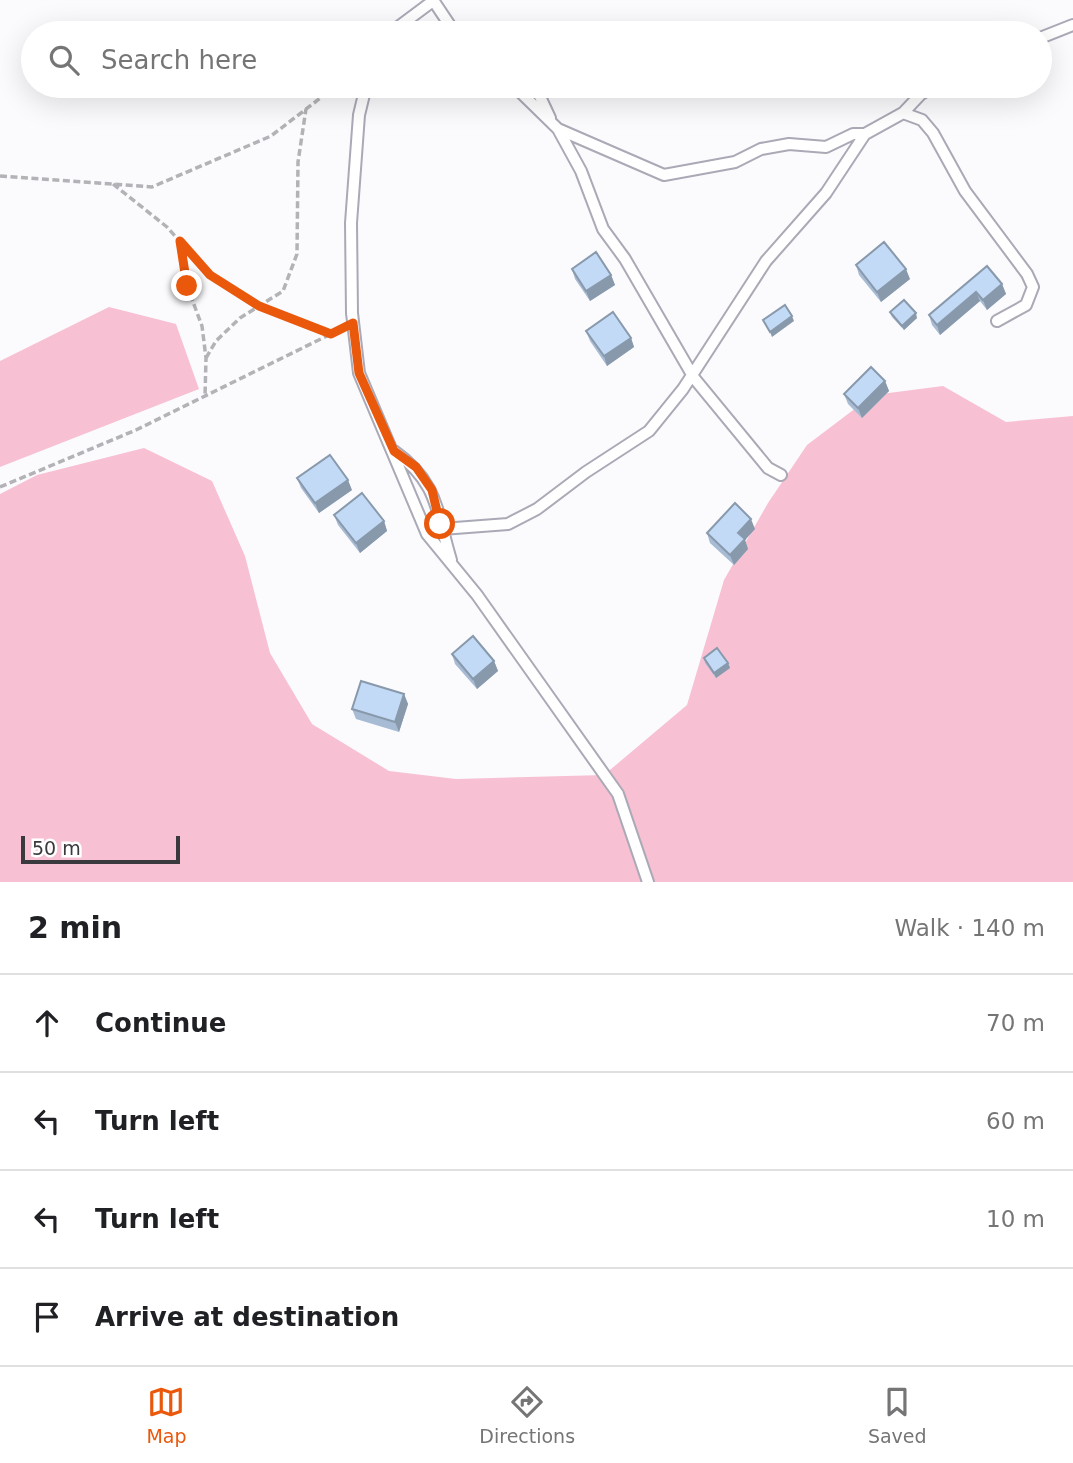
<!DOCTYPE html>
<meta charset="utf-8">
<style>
:root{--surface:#fff;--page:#f6f6f6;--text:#202124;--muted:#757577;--line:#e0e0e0;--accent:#ea580c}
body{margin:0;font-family:"DejaVu Sans",sans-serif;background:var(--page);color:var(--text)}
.scale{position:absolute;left:21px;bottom:18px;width:159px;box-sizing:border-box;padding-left:7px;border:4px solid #39393e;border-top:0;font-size:19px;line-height:24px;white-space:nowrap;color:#39393e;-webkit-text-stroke:5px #fff;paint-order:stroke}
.stop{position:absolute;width:21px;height:21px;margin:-16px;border:5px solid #ea580c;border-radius:50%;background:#fff}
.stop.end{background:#ea580c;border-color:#fff;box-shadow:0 2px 7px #0008}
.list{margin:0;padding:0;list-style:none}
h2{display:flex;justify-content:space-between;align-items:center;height:91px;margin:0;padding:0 28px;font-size:30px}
h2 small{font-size:23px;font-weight:400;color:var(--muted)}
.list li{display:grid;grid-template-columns:46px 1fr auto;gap:21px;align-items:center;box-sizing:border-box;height:98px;padding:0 28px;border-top:2px solid var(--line)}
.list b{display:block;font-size:26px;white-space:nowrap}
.list em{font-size:23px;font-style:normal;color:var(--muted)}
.icon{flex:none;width:38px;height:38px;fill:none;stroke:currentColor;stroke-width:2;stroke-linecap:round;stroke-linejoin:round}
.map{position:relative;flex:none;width:1073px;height:882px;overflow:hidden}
.search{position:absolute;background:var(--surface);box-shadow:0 7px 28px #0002;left:21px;right:21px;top:21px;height:77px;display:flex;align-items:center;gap:18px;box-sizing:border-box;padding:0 24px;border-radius:38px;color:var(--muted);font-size:26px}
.sheet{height:483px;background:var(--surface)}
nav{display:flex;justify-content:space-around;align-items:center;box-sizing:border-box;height:98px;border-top:2px solid var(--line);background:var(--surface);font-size:19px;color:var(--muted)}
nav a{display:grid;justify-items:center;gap:4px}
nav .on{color:var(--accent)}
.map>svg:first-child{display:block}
.green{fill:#f7c0d3}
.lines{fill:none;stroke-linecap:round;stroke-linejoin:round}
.service-casing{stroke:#aaa9b6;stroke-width:14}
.path{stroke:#b3b3b7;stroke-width:3.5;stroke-dasharray:7 3.5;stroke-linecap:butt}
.service{stroke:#fff;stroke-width:10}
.wall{fill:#a8bbd4}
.shaded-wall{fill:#8899ac}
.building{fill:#c3daf6;stroke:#8899ac;stroke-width:2}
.route{stroke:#ea580c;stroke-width:9}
</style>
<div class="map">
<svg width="1073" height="882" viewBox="0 0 1073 882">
<rect width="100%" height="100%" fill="#fbfbfe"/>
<path class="green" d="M109,307L176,324L199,389L0,467V361Z
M943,386L1006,422L1073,416V882H0V494L37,475L144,448L212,481L245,556L270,653L312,724L389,771L456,779L604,775L687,705L724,580L768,503L807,445L873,395Z"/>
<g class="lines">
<defs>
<path id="service" d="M433,0L455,33
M390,33L433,1
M1040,38L1073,25
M366,86L359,115L351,223L352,313L359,373L427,534L477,595L618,794L648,882
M514,86L558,129L581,171L603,229L625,259L694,378L768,468L781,475
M535,86L550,118
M903,113L922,120L933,133L965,191L1027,274L1033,287L1026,305L997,321
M558,129L664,175L735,162L761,149L789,144L826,147L853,134H865L903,113L921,94L934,86
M394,451C439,483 436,511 451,560
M442,529L508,524L537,509L586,472L649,431L683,389L766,261L826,193L865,134"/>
</defs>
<use href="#service" class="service-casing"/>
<path class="path" d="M0,176L152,187L271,136L336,86
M113,184L167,227L210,275L269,312L331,334
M180,243L187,286L202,326L206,358L205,396
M206,358L216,341L240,318L283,291L297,254L298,162L306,109
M0,487L136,430L339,330"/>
<use href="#service" class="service"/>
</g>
<path class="wall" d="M856,265L910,279L881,302L859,275Z
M987,266L1002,284L1006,294L987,310L980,301L940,335L932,325L929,315Z
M572,269L611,275L615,285L590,301L575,279Z
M890,312L917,318L904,330L892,317Z
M586,331L631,338L634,347L607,366L590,341Z
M885,381L889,391L862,418L848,404L844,394Z
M297,478L352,490L319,513L301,488Z
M334,515L384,521L387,531L360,553L338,525Z
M755,529L745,540L748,549L734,565L710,543L707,533Z
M452,654L494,661L498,671L477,689L455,664Z
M704,658L728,663L730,668L716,678L705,663Z
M404,694L408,704L399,732L356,719L352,709Z"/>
<path class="shaded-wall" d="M906,269L910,279L881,302L877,292Z
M611,275L615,285L590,301L586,291Z
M1002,284L1006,294L987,310L983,300Z
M976,292L980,301L940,335L937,325Z
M916,313L917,318L904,330L902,326Z
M792,316L794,321L772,337L770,332Z
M631,338L634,347L607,366L604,356Z
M885,381L889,391L862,418L858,408Z
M348,480L352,490L319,513L315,503Z
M751,519L755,529L745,540L748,549L734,565L730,555L738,533Z
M384,521L387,531L360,553L356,543Z
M494,661L498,671L477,689L473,679Z
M728,663L730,668L716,678L714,673Z
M404,694L408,704L399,732L395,722Z"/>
<path class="building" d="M884,242L906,269L877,292L856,265Z
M596,252L611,275L586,291L572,269Z
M987,266L1002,284L983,300L976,292L937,325L929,315Z
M904,300L916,313L902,326L890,312Z
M785,305L792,316L770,332L763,320Z
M613,312L631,338L604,356L586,331Z
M871,367L885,381L858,408L844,394Z
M330,455L348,480L315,503L297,478Z
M362,493L384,521L356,543L334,515Z
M735,503L751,519L738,533L745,539L730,555L707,533Z
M473,636L494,661L473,679L452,654Z
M717,648L728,663L714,673L704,658Z
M361,681L404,694L395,722L352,709Z"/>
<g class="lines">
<path class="route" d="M187,286L180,241L210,275L259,306L331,334L353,323L359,373L394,451L416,467L432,490L440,524"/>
</g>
</svg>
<div class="scale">50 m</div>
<div class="stop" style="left:440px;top:524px"></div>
<div class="stop end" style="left:187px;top:286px"></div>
<div class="search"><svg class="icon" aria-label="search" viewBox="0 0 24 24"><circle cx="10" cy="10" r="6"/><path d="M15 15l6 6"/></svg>Search here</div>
</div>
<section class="sheet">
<h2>2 min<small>Walk · 140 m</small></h2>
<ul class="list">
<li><svg class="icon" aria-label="ahead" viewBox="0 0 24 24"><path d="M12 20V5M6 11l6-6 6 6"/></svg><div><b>Continue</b></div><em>70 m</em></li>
<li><svg class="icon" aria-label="left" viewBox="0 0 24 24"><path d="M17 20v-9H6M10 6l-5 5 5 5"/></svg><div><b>Turn left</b></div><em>60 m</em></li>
<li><svg class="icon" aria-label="left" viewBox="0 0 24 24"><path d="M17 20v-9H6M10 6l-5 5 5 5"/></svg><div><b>Turn left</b></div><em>10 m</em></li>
<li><svg class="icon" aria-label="arrive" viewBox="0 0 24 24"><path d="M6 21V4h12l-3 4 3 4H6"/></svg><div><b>Arrive at destination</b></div></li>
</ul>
</section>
<nav>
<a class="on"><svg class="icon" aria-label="map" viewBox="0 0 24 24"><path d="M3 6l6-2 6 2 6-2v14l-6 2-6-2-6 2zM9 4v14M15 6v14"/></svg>Map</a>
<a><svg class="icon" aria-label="directions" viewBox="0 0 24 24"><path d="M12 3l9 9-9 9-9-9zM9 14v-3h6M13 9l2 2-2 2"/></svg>Directions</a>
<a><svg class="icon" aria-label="saved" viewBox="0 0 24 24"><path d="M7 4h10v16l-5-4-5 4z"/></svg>Saved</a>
</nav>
